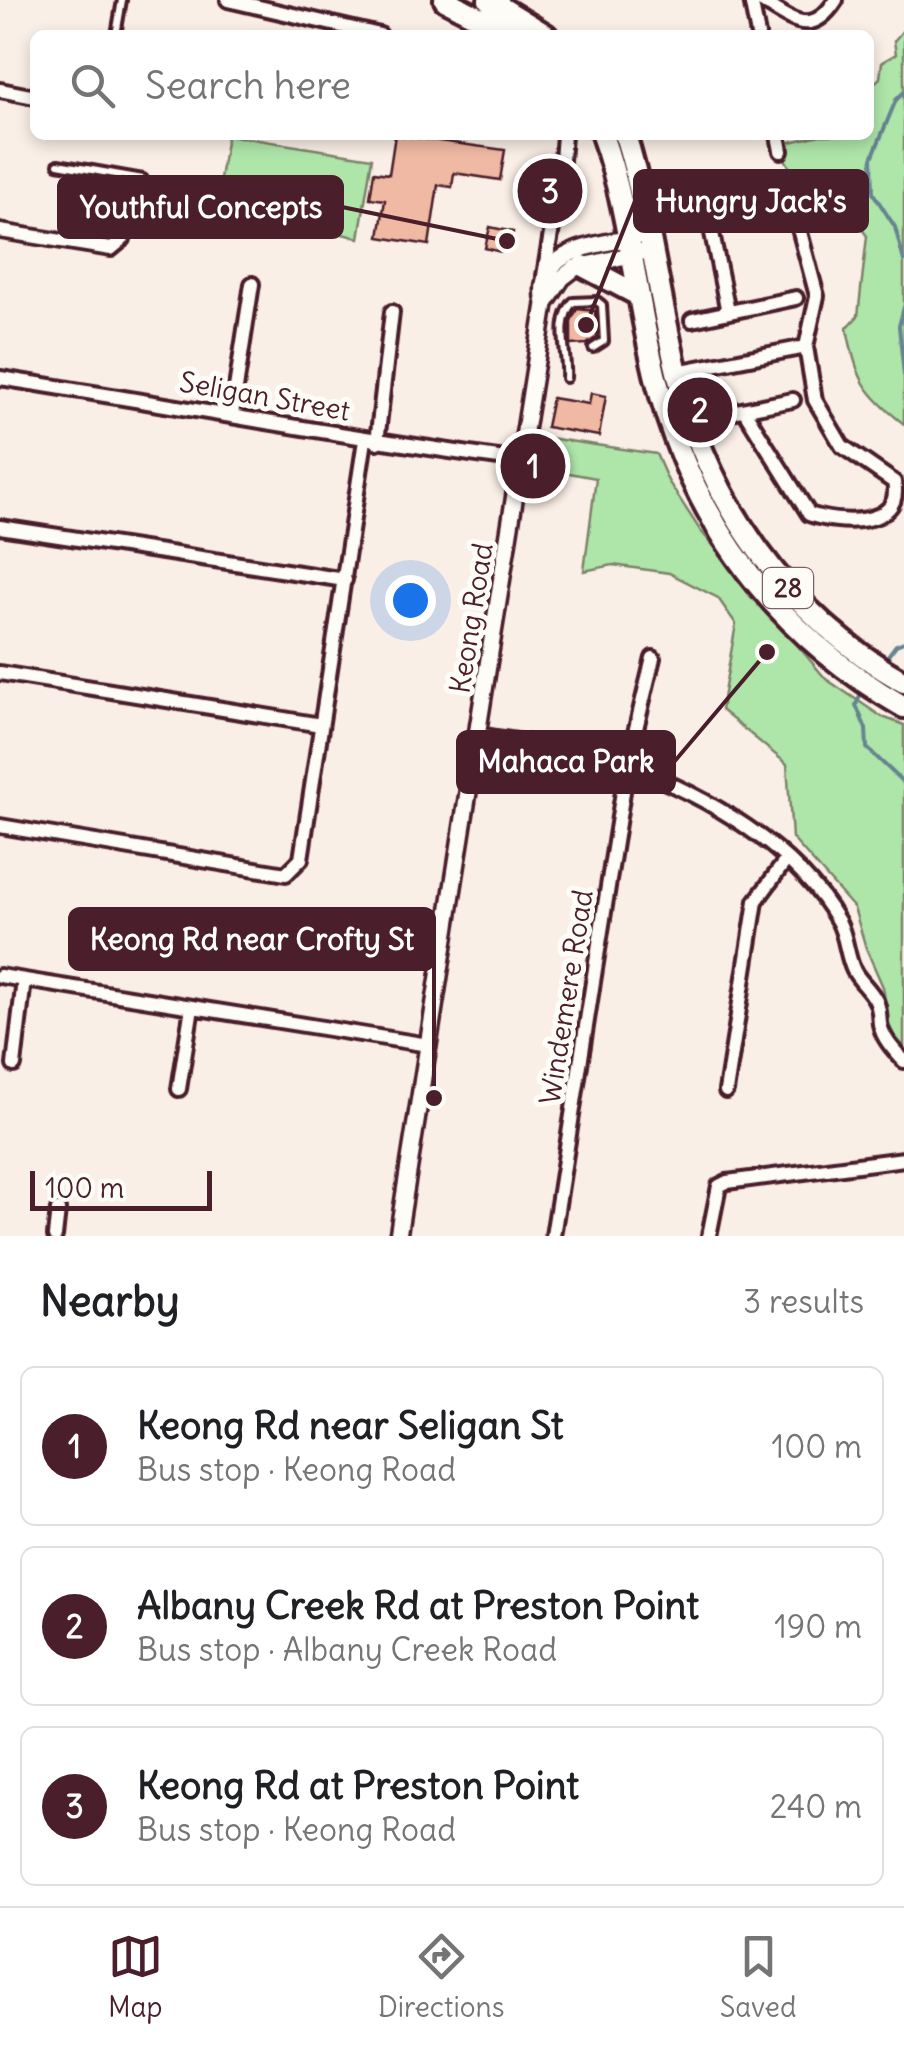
<!DOCTYPE html>
<meta charset="utf-8">
<style>
:root{--surface:#fff;--page:#f6f6f6;--text:#202124;--muted:#757577;--line:#e0e0e0;--accent:#4a1f2b}
body{margin:0;font-family:Delius,sans-serif;background:var(--page);color:var(--text)}
.scale{position:absolute;left:30px;bottom:25px;width:182px;box-sizing:border-box;padding-left:10px;border:5px solid #4a1f2b;border-top:0;font-size:28px;line-height:35px;white-space:nowrap;color:#4a1f2b;-webkit-text-stroke:8px #fdfcf7;paint-order:stroke}
.you{position:absolute;left:410px;top:600px;width:35px;height:35px;margin:-25px;border:8px solid #fff;border-radius:50%;background:#1a73e8;box-shadow:0 0 0 15px #1a73e833}
.badge{display:grid;place-items:center;width:65px;height:65px;border-radius:50%;background:var(--accent);color:#fff;font-size:32px;font-weight:700}
.pin{position:absolute;translate:-50% -50%;border:5px solid #fff;box-shadow:0 2px 10px #0006}
.list{margin:0;padding:0;list-style:none}
h2{display:flex;justify-content:space-between;align-items:center;height:130px;margin:0;padding:0 40px;font-size:42px}
h2 small{font-size:32px;font-weight:400;color:var(--muted)}
.list li{display:grid;grid-template-columns:65px 1fr auto;gap:30px;align-items:center;box-sizing:border-box;height:160px;margin:0 20px 20px;padding:0 20px;border:2px solid var(--line);border-radius:15px}
.list b{display:block;font-size:38px;white-space:nowrap}
.list p{margin:0;font-size:32px;white-space:nowrap;color:var(--muted)}
.list em{font-size:32px;font-style:normal;color:var(--muted)}
.icon{flex:none;width:55px;height:55px;fill:none;stroke:currentColor;stroke-width:2;stroke-linecap:round;stroke-linejoin:round}
.map{position:relative;flex:none;width:904px;height:1236px;overflow:hidden}
.search{position:absolute;background:var(--surface);box-shadow:0 5px 15px #0003;left:30px;right:30px;top:30px;height:110px;display:flex;align-items:center;gap:25px;box-sizing:border-box;padding:0 35px;border-radius:15px;color:var(--muted);font-size:38px}
.sheet{height:670px;background:var(--surface)}
nav{display:flex;justify-content:space-around;align-items:center;box-sizing:border-box;height:140px;border-top:2px solid var(--line);background:var(--surface);font-size:28px;color:var(--muted)}
nav a{display:grid;justify-items:center;gap:5px}
nav .on{color:var(--accent)}
.map>svg:first-child{display:block}
.green{fill:#aee5a9;stroke:#7c826a;stroke-width:2.5}
.lines{fill:none;stroke-linecap:round;stroke-linejoin:round}
.stream{stroke:#668491;stroke-width:4}
.building{fill:#f0b9a3;stroke:#4a1f2b;stroke-width:2.5}
.service-casing{stroke:#4a1f2b;stroke-width:14}
.minor-casing{stroke:#4a1f2b;stroke-width:20}
.tertiary-casing{stroke:#4a1f2b;stroke-width:22}
.primary-casing{stroke:#4a1f2b;stroke-width:28}
.service{stroke:#fdfcf7;stroke-width:6}
.minor{stroke:#fdfcf7;stroke-width:12}
.tertiary{stroke:#fdfcf7;stroke-width:15}
.primary{stroke:#fdfcf7;stroke-width:20}
.labels{text-anchor:middle;dominant-baseline:central;stroke-width:10;stroke-linejoin:round;paint-order:stroke}
.shield{fill:#fdfcf7;stroke:#806168;stroke-width:2.5}
.shield-label{font-size:25px;font-weight:bold;fill:#4a1f2b}
.street-label{font-size:28px;fill:#4a1f2b;stroke:#fdfcf7}
.leader{fill:none;stroke:#4a1f2b;stroke-width:4}
.callout-dot{fill:#4a1f2b;stroke:#fdfcf7;stroke-width:4}
.callout{fill:#4a1f2b;stroke:#4a1f2b;stroke-width:4}
.callout-label{font-size:30px;text-anchor:middle;font-weight:bold;fill:#fff}
</style>
<div class="map">
<svg width="904" height="1236" viewBox="0 0 904 1236">
<rect width="100%" height="100%" fill="#faefe6"/>
<filter id="ink" filterUnits="userSpaceOnUse"><feTurbulence type="fractalNoise" baseFrequency=".01" numOctaves="2"/><feDisplacementMap in="SourceGraphic" scale="20" xChannelSelector="R" yChannelSelector="G"/><feConvolveMatrix kernelMatrix="1 2 1 2 8 2 1 2 1" color-interpolation-filters="sRGB"/></filter>
<g filter="url(#ink)">
<path class="green" d="M904,29V424C864,393 856,378 847,328L858,316L867,236L859,225L826,211L812,219L798,218C788,204 788,194 796,179L783,155L786,143L820,135H869V88L880,78L882,62L896,54L894,41Z
M227,135L372,158L359,238L216,204Z
M542,437L656,454L668,481L700,530L826,679L882,717L904,725V1047L890,1030L883,987L866,948L854,908L792,838L787,764L721,710L736,624L718,598L669,573L613,565L584,571L596,478L537,467Z"/>
<g class="lines">
<path class="stream" d="M904,92L896,100L872,158L873,193L895,227L904,261
M904,307L899,326L904,375
M884,661L896,645L904,642
M863,688L856,705L866,729L867,748L904,783"/>
</g>
<path class="building" d="M395,135L505,150L500,180L454,173L452,187L438,185L429,245L379,237L385,200L370,198L374,172L389,174Z
M490,227L513,232L509,248L502,247L501,252L485,248Z
M577,309L595,311L597,337L587,344L571,345V321Z
M591,393L606,396L599,436L546,427L552,398L589,404Z"/>
<g class="lines">
<defs>
<path id="service" d="M116,35L122,0
M58,164L143,179
M566,378C568,353 555,323 573,302L597,301L602,305L604,341L593,348"/>
<path id="minor" d="M228,0L380,35
M751,0L758,35
M760,0C792,19 811,39 836,0
M0,90L35,97
M778,135L781,151
M675,218H700L715,224
M0,231L111,249L123,239L132,188
M544,276L561,173L564,135
M728,312L712,233L715,224L728,218L797,221L817,296L806,347L815,400L842,446L894,482C904,529 837,524 809,514L744,410
M692,320L796,298
M677,372L806,347
M0,378C174,405 346,438 521,461
M232,414L252,284
M721,414L793,400
M377,442L392,312
M0,527L345,580
M0,673L321,725
M478,735C528,743 579,748 627,766C705,795 795,846 838,921C847,937 846,955 854,971C860,982 871,990 876,1001C880,1009 879,1016 880,1024C883,1039 894,1050 904,1061
M0,826L286,874L301,859L365,440
M0,976L428,1045
M14,1065L24,980
M179,1089L192,1007
M726,1091L756,901L787,859
M55,1236L58,1210
M553,1236L627,766L653,658
M709,1236L719,1186L727,1182L904,1159"/>
<path id="tertiary" d="M545,304L562,278L575,268L642,252
M398,1236L545,304C533,249 597,245 637,237"/>
<path id="primary" d="M445,0L513,35
M489,0L546,35
M602,135C627,204 634,280 650,352C683,508 765,627 904,707
M625,135C649,212 658,294 677,372C708,502 788,616 904,682
M583,266L638,295"/>
</defs>
<use href="#service" class="service-casing"/>
<use href="#minor" class="minor-casing"/>
<use href="#tertiary" class="tertiary-casing"/>
<use href="#primary" class="primary-casing"/>
<use href="#service" class="service"/>
<use href="#minor" class="minor"/>
<use href="#tertiary" class="tertiary"/>
<use href="#primary" class="primary"/>
</g>
</g>
<g class="labels">
<rect class="shield" x="763" y="568" width="50" height="40" rx="8"/>
<g class="shield-label">
<text x="788" y="588">28</text>
</g>
<g class="street-label">
<text transform="translate(265 396) rotate(10)">Seligan Street</text>
<text transform="translate(471 618) rotate(-81)">Keong Road</text>
<text transform="translate(566 997) rotate(-81)">Windemere Road</text>
</g>
</g>
<path class="leader" d="M586 325L635 201M507 241L342 207M767 652L674 762M434 1098L434 939"/>
<g class="callout-dot">
<circle cx="586" cy="325" r="10"/>
<circle cx="507" cy="241" r="10"/>
<circle cx="767" cy="652" r="10"/>
<circle cx="434" cy="1098" r="10"/>
</g>
<g class="callout">
<rect x="635" y="171" width="232" height="60" rx="10"/>
<rect x="59" y="177" width="283" height="60" rx="10"/>
<rect x="458" y="732" width="216" height="60" rx="10"/>
<rect x="70" y="909" width="364" height="60" rx="10"/>
</g>
<g class="callout-label">
<text x="751" y="212">Hungry Jack's</text>
<text x="201" y="218">Youthful Concepts</text>
<text x="566" y="772">Mahaca Park</text>
<text x="252" y="950">Keong Rd near Crofty St</text>
</g>
</svg>
<div class="scale">100 m</div>
<div class="you"></div>
<div class="pin badge" style="left:533px;top:466px">1</div>
<div class="pin badge" style="left:700px;top:410px">2</div>
<div class="pin badge" style="left:550px;top:191px">3</div>
<div class="search"><svg class="icon" aria-label="search" viewBox="0 0 24 24"><circle cx="10" cy="10" r="6"/><path d="M15 15l6 6"/></svg>Search here</div>
</div>
<section class="sheet">
<h2>Nearby<small>3 results</small></h2>
<ul class="list">
<li><span class="badge">1</span><div><b>Keong Rd near Seligan St</b><p>Bus stop · Keong Road</p></div><em>100 m</em></li>
<li><span class="badge">2</span><div><b>Albany Creek Rd at Preston Point</b><p>Bus stop · Albany Creek Road</p></div><em>190 m</em></li>
<li><span class="badge">3</span><div><b>Keong Rd at Preston Point</b><p>Bus stop · Keong Road</p></div><em>240 m</em></li>
</ul>
</section>
<nav>
<a class="on"><svg class="icon" aria-label="map" viewBox="0 0 24 24"><path d="M3 6l6-2 6 2 6-2v14l-6 2-6-2-6 2zM9 4v14M15 6v14"/></svg>Map</a>
<a><svg class="icon" aria-label="directions" viewBox="0 0 24 24"><path d="M12 3l9 9-9 9-9-9zM9 14v-3h6M13 9l2 2-2 2"/></svg>Directions</a>
<a><svg class="icon" aria-label="saved" viewBox="0 0 24 24"><path d="M7 4h10v16l-5-4-5 4z"/></svg>Saved</a>
</nav>
